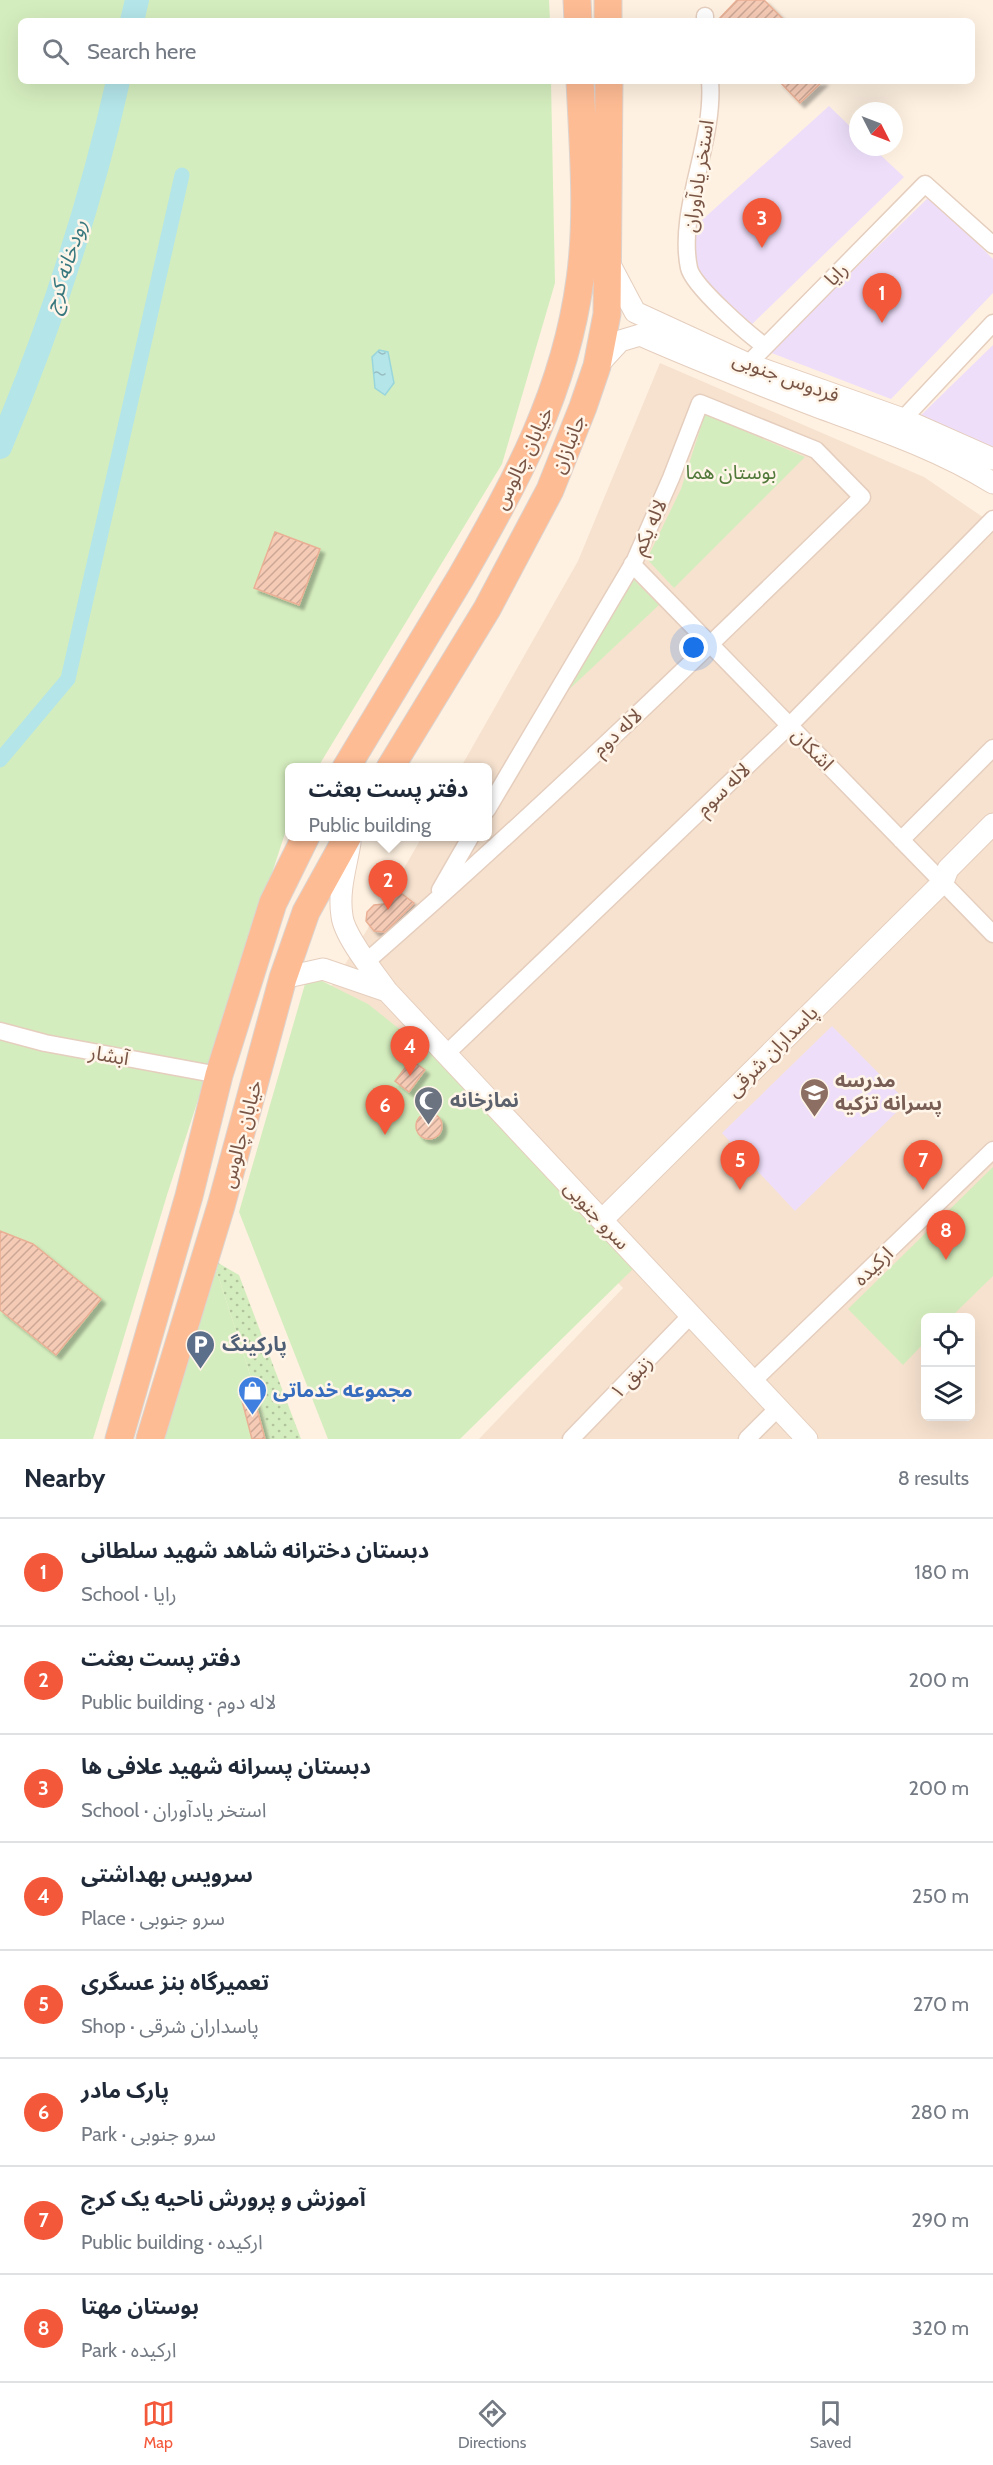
<!DOCTYPE html>
<meta charset="utf-8">
<style>
:root{--surface:#fff;--page:#f2f2f3;--text:#1f2937;--muted:#747a83;--line:#e0e1e3;--accent:#f4583a}
body{margin:0;font-family:Cabin,"Noto Sans Arabic",sans-serif;background:var(--page);color:var(--text)}
.controls{position:absolute;right:18px;bottom:18px;display:grid;overflow:hidden;border-radius:9px;box-shadow:0 6px 24px #0002}
.controls button{width:54px;height:54px;display:grid;place-items:center;padding:0;border:0;border-bottom:2px solid var(--line);background:var(--surface);color:var(--text);font:30px sans-serif}
.compass{position:absolute;left:849px;top:102px;width:54px;height:54px;border-radius:50%;background:var(--surface);box-shadow:0 6px 24px #0002;rotate:132deg}
.you{position:absolute;left:694px;top:648px;width:21px;height:21px;margin:-15px;border:4px solid #fff;border-radius:50%;background:#1a73e8;box-shadow:0 0 0 9px #1a73e833}
.badge{display:grid;place-items:center;width:39px;height:39px;border-radius:50%;background:var(--accent);color:#fff;font-size:20px;font-weight:700}
.pin{position:absolute;translate:-50% -50px;filter:drop-shadow(0 2px 3px #0008)}
.pin::after{content:'';position:absolute;top:32px;width:21px;height:18px;background:inherit;clip-path:polygon(0 0,100% 0,50% 100%)}
.popup{position:absolute;left:285px;top:763px;width:207px;height:78px;box-sizing:border-box;display:grid;place-content:center;border-radius:9px;background:var(--surface);filter:drop-shadow(0 2px 4px #0005);font-size:20px;white-space:nowrap;color:var(--muted)}
.popup b{font-size:22px;color:var(--text)}
.popup::after{content:'';position:absolute;left:50%;top:100%;margin-left:-12px;border:12px solid transparent;border-top-color:var(--surface)}
.list{margin:0;padding:0;list-style:none}
h2{display:flex;justify-content:space-between;align-items:center;height:78px;margin:0;padding:0 24px;font-size:26px}
h2 small{font-size:20px;font-weight:400;color:var(--muted)}
.list li{display:grid;grid-template-columns:39px 1fr auto;gap:18px;align-items:center;box-sizing:border-box;height:108px;padding:0 24px;border-top:2px solid var(--line)}
.list b{display:block;font-size:22px;white-space:nowrap}
.list p{margin:0;font-size:20px;white-space:nowrap;color:var(--muted)}
.list em{font-size:20px;font-style:normal;color:var(--muted)}
.icon{flex:none;width:33px;height:33px;fill:none;stroke:currentColor;stroke-width:2;stroke-linecap:round;stroke-linejoin:round}
.map{position:relative;flex:none;width:993px;height:1439px;overflow:hidden}
.search{position:absolute;background:var(--surface);box-shadow:0 6px 24px #0002;left:18px;right:18px;top:18px;height:66px;display:flex;align-items:center;gap:15px;box-sizing:border-box;padding:0 21px;border-radius:9px;color:var(--muted);font-size:22px}
.sheet{height:942px;background:var(--surface)}
nav{display:flex;justify-content:space-around;align-items:center;box-sizing:border-box;height:84px;border-top:2px solid var(--line);background:var(--surface);font-size:16px;color:var(--muted)}
nav a{display:grid;justify-items:center;gap:3px}
nav .on{color:var(--accent)}
.map>svg:first-child{display:block}
.residential{fill:#f7e2cf;fill-rule:evenodd}
.education{fill:#eedefa}
.grass{fill:url(#grass-dots)}
.green{fill:#d4edbe}
.water{fill:url(#water-ripples);stroke:#99d6dc;stroke-width:1.5}
.lines{fill:none;stroke-linecap:round;stroke-linejoin:round}
.canal{stroke:#b4e5e9;stroke-width:15}
.river{stroke:#b4e5e9;stroke-width:24}
.building{fill:url(#building-hatch);stroke:#eab095;stroke-width:1.5;filter:url(#shadow)}
.minor-casing{stroke:#e5cebe;stroke-width:19}
.tertiary-casing{stroke:#e5cebe;stroke-width:23}
.trunk-casing{stroke:#dcd3cf;stroke-width:29}
.minor{stroke:#fff;stroke-width:16}
.tertiary{stroke:#fff;stroke-width:21}
.trunk{stroke:#febc94;stroke-width:27}
.labels{text-anchor:middle;dominant-baseline:central;stroke-width:5;stroke-linejoin:round;paint-order:stroke}
.street-label{font-size:20px;fill:#785445;stroke:#fff5e9}
.park-label{font-size:20px;fill:#51793a;stroke:#fff5e9}
.education-label{font-size:20px;font-weight:bold;fill:#785e54;stroke:#fff5e9;text-anchor:start}
.worship-label{font-size:20px;font-weight:bold;fill:#5b616d;stroke:#fff5e9;text-anchor:start}
.service-label{font-size:20px;font-weight:bold;fill:#4e5e75;stroke:#fff5e9;text-anchor:start}
.shop-label{font-size:20px;font-weight:bold;fill:#366cbe;stroke:#fff5e9;text-anchor:start}
.water-label{font-size:21px;font-style:italic;fill:#38787f;stroke:#fff5e9}
</style>
<div class="map">
<svg width="993" height="1439" viewBox="0 0 993 1439">
<defs>
<pattern id="grass-dots" width="8" height="8" patternUnits="userSpaceOnUse" patternTransform="scale(1.5)"><rect width="8" height="8" fill="#d4edbe"/><path d="M2 2h.1M6 6h.1" fill="none" stroke="#b1c39c" stroke-width="1.8" stroke-linecap="round"/></pattern>
<pattern id="water-ripples" width="26" height="14" patternUnits="userSpaceOnUse" patternTransform="scale(1.5)"><rect width="26" height="14" fill="#b4e5e9"/><path d="M2 4q2-2 4 0t4 0M15 11q2-2 4 0t4 0" fill="none" stroke="#97bcbf"/></pattern>
<pattern id="building-hatch" width="6" height="6" patternUnits="userSpaceOnUse" patternTransform="scale(1.5)"><rect width="6" height="6" fill="#f6cbb6"/><path d="M-1 1l2-2M0 6l6-6M5 7l2-2" fill="none" stroke="#cca796"/></pattern>
<filter id="shadow"><feDropShadow dx="4.5" dy="4.5" stdDeviation="1.5" flood-color="#0004"/></filter>
</defs>
<rect width="100%" height="100%" fill="#fef1e1"/>
<path class="residential" d="M660,363L924,477L993,524V1439H479L623,1288L330,988L384,903L422,837L487,836V768L461,767L578,561ZM926,1318H970V1416H926Z"/>
<path class="education" d="M829,106L858,134V147H872L904,177L748,328L694,268L692,229Z
M930,196L993,259V293L891,399L769,352Z
M993,345V452L917,419Z
M832,1026L907,1102L795,1211L722,1133Z"/>
<path class="grass" d="M213,1260L239,1275L301,1439H271Z"/>
<path class="green" d="M0,0H549L550,21H21V81H551L555,283L502,464L318,767L289,768V821L167,1195L93,1439H0Z
M705,414L805,457L674,588L647,559L681,489Z
M629,575L659,605L544,713Z
M318,979L368,1004L437,1059L633,1269L460,1439H328L239,1212L305,984Z
M993,1167V1276L951,1317L926,1318L925,1342L903,1365L848,1309Z
M213,1260L271,1439H150Z"/>
<path class="water" d="M379,350L388,352L394,383L385,395L375,388L372,357Z"/>
<g class="lines">
<path class="canal" d="M0,760L68,679L182,175"/>
<path class="river" d="M132,21L137,0
M0,447C50,328 90,206 118,81"/>
</g>
<path class="building" d="M737,0H764L785,21H717Z
M779,81H823L800,103Z
M275,532L320,549L299,605L254,588Z
M394,888L414,903L385,932L374,931L366,921L367,912L374,905L384,904Z
M411,1060L425,1070L409,1092L395,1081Z
M416 1126a13 13 0 1 1 26 0a13 13 0 1 1-26 0Z
M0,1231L33,1244L101,1299L56,1355L0,1310Z
M252,1390L265,1439H252L240,1393Z"/>
<g class="lines">
<defs>
<path id="minor" d="M705,16V21
M710,81C715,142 677,210 689,268C693,286 749,335 765,346
M748,364L925,184L993,245
M903,419L993,323
M632,564L993,934
M901,840L993,748
M440,890L471,836
M366,962C537,813 700,655 862,497L816,450L700,403L671,478L635,560L487,810
M0,1031L45,1043L219,1075
M446,1054L790,725L993,519
M753,1381L993,1150
M571,1439L691,1315
M747,1439L778,1408"/>
<path id="tertiary" d="M608,261L635,312L748,364L903,419L993,459
M597,366L620,341L640,335C699,361 758,384 818,407C878,429 938,449 993,483
M350,843C346,867 338,891 342,916C344,936 375,974 387,991L807,1439
M283,978L323,969L387,991
M602,1220L943,882L948,869L993,824"/>
<path id="trunk" d="M577,0L578,21
M608,0V21
M346,768C384,704 423,641 461,577C516,481 565,392 580,280C589,215 583,147 580,81
M390,768L487,609L550,490L583,407L597,366L607,314L609,81
M119,1439L189,1196L219,1075L273,903L306,836
M150,1439L221,1206L283,978L306,912L348,836"/>
</defs>
<use href="#minor" class="minor-casing"/>
<use href="#tertiary" class="tertiary-casing"/>
<use href="#trunk" class="trunk-casing"/>
<use href="#minor" class="minor"/>
<use href="#tertiary" class="tertiary"/>
<use href="#trunk" class="trunk"/>
</g>
<defs>
<symbol id="school-pin" viewBox="-11 -11 22 30"><path d="M0 17L-7.5 6A9.5 9.5 0 1 1 7.5 6Z" fill="#8d6e63" stroke="#fff5e9"/><path d="M0-5L7-2L0 1L-7-2ZM-4 1L0 2.5L4 1V4Q0 6-4 4Z" fill="#fff"/></symbol>
<symbol id="mosque-pin" viewBox="-11 -11 22 30"><path d="M0 17L-7.5 6A9.5 9.5 0 1 1 7.5 6Z" fill="#6b7280" stroke="#fff5e9"/><path d="M3.5-4.9A6 6 0 1 0 3.5 4.9A5 5 0 1 1 3.5-4.9Z" fill="#fff"/></symbol>
<symbol id="parking-pin" viewBox="-11 -11 22 30"><path d="M0 17L-7.5 6A9.5 9.5 0 1 1 7.5 6Z" fill="#5c6f8a" stroke="#fff5e9"/><path d="M-3.5-5.5H1a3.5 3.5 0 0 1 0 7H-1V5.5H-3.5ZM-1-3.4V-.6H.8a1.4 1.4 0 0 0 0-2.8Z" fill="#fff"/></symbol>
<symbol id="shop-pin" viewBox="-11 -11 22 30"><path d="M0 17L-7.5 6A9.5 9.5 0 1 1 7.5 6Z" fill="#3f7fe0" stroke="#fff5e9"/><path d="M-5-2.5h2.3a2.7 3.5 0 0 1 5.4 0H5L5.5 6h-11ZM-1.5-2.5h3a1.5 2.3 0 0 0-3 0Z" fill="#fff"/></symbol>
</defs>
<g fill-rule="evenodd">
<use href="#school-pin" x="798" y="1076" width="33" height="45"/>
<use href="#mosque-pin" x="412" y="1084" width="33" height="45"/>
<use href="#parking-pin" x="184" y="1328" width="33" height="45"/>
<use href="#shop-pin" x="236" y="1374" width="33" height="45"/>
</g>
<g class="labels">
<g class="street-label">
<text transform="translate(698 176) rotate(-81)">استخر یادآوران</text>
<text transform="translate(836 274) rotate(-45)">رایا</text>
<text transform="translate(786 377) rotate(20)">فردوس جنوبی</text>
<text transform="translate(568 444) rotate(-68)">جانبازان</text>
<text transform="translate(523 458) rotate(-64)">خیابان چالوس</text>
<text transform="translate(649 527) rotate(-66)">لاله یکم</text>
<text transform="translate(617 732) rotate(-43)">لاله دوم</text>
<text transform="translate(813 749) rotate(46)">اشکان</text>
<text transform="translate(723 789) rotate(-44)">لاله سوم</text>
<text transform="translate(772 1051) rotate(-45)">پاسداران شرقی</text>
<text transform="translate(109 1055) rotate(10)">آبشار</text>
<text transform="translate(241 1134) rotate(-75)">خیابان چالوس</text>
<text transform="translate(597 1215) rotate(47)">سرو جنوبی</text>
<text transform="translate(873 1266) rotate(-44)">ارکیده</text>
<text transform="translate(631 1377) rotate(-46)">زنبق ۱</text>
</g>
<g class="park-label">
<text x="731" y="472">بوستان هما</text>
</g>
<g class="education-label">
<text x="835" y="1080">مدرسه<tspan x="835" dy="23">پسرانه تزکیه</tspan></text>
</g>
<g class="worship-label">
<text x="450" y="1100">نمازخانه</text>
</g>
<g class="service-label">
<text x="222" y="1344">پارکینگ</text>
</g>
<g class="shop-label">
<text x="273" y="1390">مجموعه خدماتی</text>
</g>
<g class="water-label">
<text transform="translate(65 266) rotate(-72)">رودخانه کرج</text>
</g>
</g>
</svg>
<div class="controls">
<button><svg class="icon" aria-label="locate" viewBox="0 0 24 24"><circle cx="12" cy="12" r="6"/><path d="M12 2v4M12 18v4M2 12h4M18 12h4"/></svg></button>
<button><svg class="icon" aria-label="layers" viewBox="0 0 24 24"><path d="M12 4l9 5-9 5-9-5zM3 14l9 5 9-5"/></svg></button>
</div>
<svg class="compass" viewBox="-18 -18 36 36"><path d="M0-13l5 13h-10z" fill="#e53935"/><path d="M0 13l5-13h-10z" fill="#747a83"/></svg>
<div class="you"></div>
<div class="pin badge" style="left:882px;top:323px">1</div>
<div class="pin badge" style="left:388px;top:910px">2</div>
<div class="popup"><b>دفتر پست بعثت</b>Public building</div>
<div class="pin badge" style="left:762px;top:248px">3</div>
<div class="pin badge" style="left:410px;top:1076px">4</div>
<div class="pin badge" style="left:740px;top:1190px">5</div>
<div class="pin badge" style="left:385px;top:1135px">6</div>
<div class="pin badge" style="left:923px;top:1190px">7</div>
<div class="pin badge" style="left:946px;top:1260px">8</div>
<div class="search"><svg class="icon" aria-label="search" viewBox="0 0 24 24"><circle cx="10" cy="10" r="6"/><path d="M15 15l6 6"/></svg>Search here</div>
</div>
<section class="sheet">
<h2>Nearby<small>8 results</small></h2>
<ul class="list">
<li><span class="badge">1</span><div><b>دبستان دخترانه شاهد شهید سلطانی</b><p>School · رایا</p></div><em>180 m</em></li>
<li><span class="badge">2</span><div><b>دفتر پست بعثت</b><p>Public building · لاله دوم</p></div><em>200 m</em></li>
<li><span class="badge">3</span><div><b>دبستان پسرانه شهید علافی ها</b><p>School · استخر یادآوران</p></div><em>200 m</em></li>
<li><span class="badge">4</span><div><b>سرویس بهداشتی</b><p>Place · سرو جنوبی</p></div><em>250 m</em></li>
<li><span class="badge">5</span><div><b>تعمیرگاه بنز عسگری</b><p>Shop · پاسداران شرقی</p></div><em>270 m</em></li>
<li><span class="badge">6</span><div><b>پارک مادر</b><p>Park · سرو جنوبی</p></div><em>280 m</em></li>
<li><span class="badge">7</span><div><b>آموزش و پرورش ناحیه یک کرج</b><p>Public building · ارکیده</p></div><em>290 m</em></li>
<li><span class="badge">8</span><div><b>بوستان مهتا</b><p>Park · ارکیده</p></div><em>320 m</em></li>
</ul>
</section>
<nav>
<a class="on"><svg class="icon" aria-label="map" viewBox="0 0 24 24"><path d="M3 6l6-2 6 2 6-2v14l-6 2-6-2-6 2zM9 4v14M15 6v14"/></svg>Map</a>
<a><svg class="icon" aria-label="directions" viewBox="0 0 24 24"><path d="M12 3l9 9-9 9-9-9zM9 14v-3h6M13 9l2 2-2 2"/></svg>Directions</a>
<a><svg class="icon" aria-label="saved" viewBox="0 0 24 24"><path d="M7 4h10v16l-5-4-5 4z"/></svg>Saved</a>
</nav>
